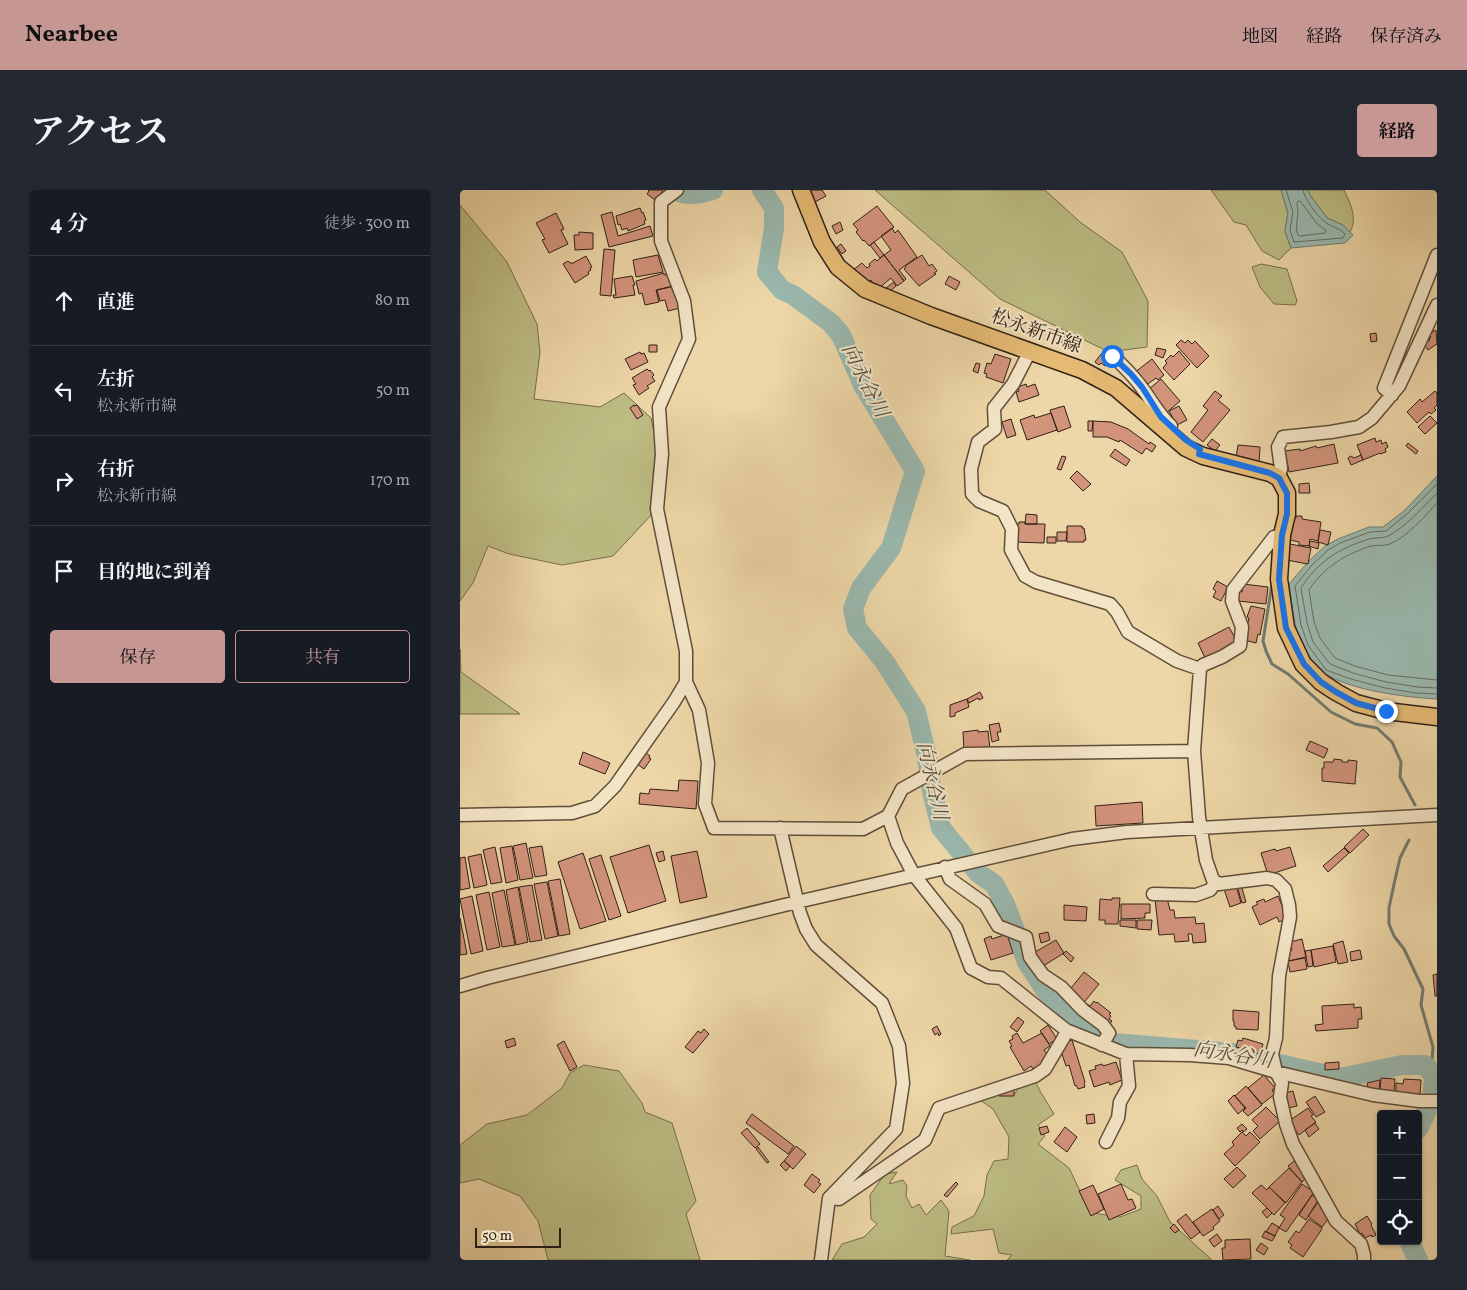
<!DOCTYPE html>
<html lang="ja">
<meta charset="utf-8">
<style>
:root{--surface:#171b24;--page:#242831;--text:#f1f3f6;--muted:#9ea1a6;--line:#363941;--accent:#c59692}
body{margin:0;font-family:Vollkorn,"Noto Serif JP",serif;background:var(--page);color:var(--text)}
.controls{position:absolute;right:15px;bottom:15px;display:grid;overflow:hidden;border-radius:5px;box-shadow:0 1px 4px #0004}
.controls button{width:45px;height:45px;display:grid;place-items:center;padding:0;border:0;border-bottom:1px solid var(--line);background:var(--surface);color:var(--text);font:25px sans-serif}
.scale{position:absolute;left:15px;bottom:12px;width:86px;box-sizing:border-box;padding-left:5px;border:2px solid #312016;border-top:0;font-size:14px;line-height:18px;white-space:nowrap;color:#312016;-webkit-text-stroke:4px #f3e4c6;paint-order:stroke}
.stop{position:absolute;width:15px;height:15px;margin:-11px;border:4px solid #1a73e8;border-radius:50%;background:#fff}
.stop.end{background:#1a73e8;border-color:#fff;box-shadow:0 1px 5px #0008}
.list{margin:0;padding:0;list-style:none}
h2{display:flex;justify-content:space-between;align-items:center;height:65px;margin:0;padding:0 20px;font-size:21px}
h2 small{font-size:16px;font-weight:400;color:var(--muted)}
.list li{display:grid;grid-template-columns:32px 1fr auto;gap:15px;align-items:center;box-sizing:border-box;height:90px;padding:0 20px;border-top:1px solid var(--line)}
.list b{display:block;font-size:19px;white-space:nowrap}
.list p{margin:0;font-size:16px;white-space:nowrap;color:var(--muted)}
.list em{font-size:16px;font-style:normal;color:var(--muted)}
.actions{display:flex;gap:10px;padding:15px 20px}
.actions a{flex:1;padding:11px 0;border:1px solid var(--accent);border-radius:5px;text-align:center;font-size:18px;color:var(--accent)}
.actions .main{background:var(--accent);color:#111}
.icon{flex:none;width:28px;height:28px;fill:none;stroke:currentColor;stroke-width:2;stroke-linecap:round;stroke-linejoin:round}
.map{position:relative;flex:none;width:977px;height:1070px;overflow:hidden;border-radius:5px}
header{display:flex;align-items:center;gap:30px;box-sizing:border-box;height:70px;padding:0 25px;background:var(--accent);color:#111}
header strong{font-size:24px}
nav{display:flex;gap:28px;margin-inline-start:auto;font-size:18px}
.intro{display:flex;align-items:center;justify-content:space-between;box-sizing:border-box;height:120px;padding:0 30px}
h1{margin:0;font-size:35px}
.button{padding:12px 22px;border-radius:5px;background:var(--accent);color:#111;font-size:18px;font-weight:700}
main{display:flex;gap:30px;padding:0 30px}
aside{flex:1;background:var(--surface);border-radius:5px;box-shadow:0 1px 4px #0004}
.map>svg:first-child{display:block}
.green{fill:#bdbd84;stroke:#776e4d}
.water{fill:#9ab8ae;stroke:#707b71}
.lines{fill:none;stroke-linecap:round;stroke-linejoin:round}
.shore{stroke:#666c62;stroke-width:1}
.stream{stroke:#707b71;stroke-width:3}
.river{stroke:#9ab8ae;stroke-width:20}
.building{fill:#d3947c;stroke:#312016}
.minor-casing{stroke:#604e3a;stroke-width:15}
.major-casing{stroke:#312016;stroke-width:19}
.minor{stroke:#f3e4c6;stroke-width:12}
.major{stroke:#e6bb74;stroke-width:16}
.route{stroke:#1a73e8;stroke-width:6}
.labels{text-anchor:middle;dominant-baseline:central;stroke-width:4;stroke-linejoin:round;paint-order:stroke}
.street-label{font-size:19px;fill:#312016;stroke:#f3e4c6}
.water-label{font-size:20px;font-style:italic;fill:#504e44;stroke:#f3e4c6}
</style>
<header>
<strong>Nearbee</strong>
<nav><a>地図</a><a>経路</a><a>保存済み</a></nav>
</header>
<div class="intro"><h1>アクセス</h1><a class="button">経路</a></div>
<main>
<aside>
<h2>4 分<small>徒歩 · 300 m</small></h2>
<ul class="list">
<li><svg class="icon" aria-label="ahead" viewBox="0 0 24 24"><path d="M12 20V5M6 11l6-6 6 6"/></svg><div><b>直進</b></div><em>80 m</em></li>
<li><svg class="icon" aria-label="left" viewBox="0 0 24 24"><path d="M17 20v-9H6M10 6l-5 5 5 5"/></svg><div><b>左折</b><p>松永新市線</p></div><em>50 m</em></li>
<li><svg class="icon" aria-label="right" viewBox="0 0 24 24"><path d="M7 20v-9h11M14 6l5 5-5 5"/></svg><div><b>右折</b><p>松永新市線</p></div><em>170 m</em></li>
<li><svg class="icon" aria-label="arrive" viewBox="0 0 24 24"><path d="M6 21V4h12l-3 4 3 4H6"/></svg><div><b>目的地に到着</b></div></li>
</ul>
<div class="actions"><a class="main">保存</a><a>共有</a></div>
</aside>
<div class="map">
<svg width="977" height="1070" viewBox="0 0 977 1070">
<rect width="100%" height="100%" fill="#edd6a7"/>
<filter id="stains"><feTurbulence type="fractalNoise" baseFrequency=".004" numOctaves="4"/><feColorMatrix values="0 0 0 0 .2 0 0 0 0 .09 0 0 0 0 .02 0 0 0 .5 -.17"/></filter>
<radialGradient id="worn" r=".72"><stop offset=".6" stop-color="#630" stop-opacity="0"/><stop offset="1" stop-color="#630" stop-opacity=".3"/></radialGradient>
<path class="green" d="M415,0H585L620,32L662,62L688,111L687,157L649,162L540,109Z
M751,0H821L828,23L825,41L831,58L819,70L802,61L786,35L774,32Z
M848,0H884C890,13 898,28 890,42L883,35L867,28L850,5Z
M0,15L47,72L77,134L80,162L74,209L140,217L164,203L191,228L197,256L194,322L153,366L102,375L49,364L28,356L13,393L0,411Z
M801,74L827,79L837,111L835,115L814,114L800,97L792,77Z
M0,459L1,482L60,524H0Z
M124,875L159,881L182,913L185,922L212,933L236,1011L226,1024L240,1070H88L78,1031L60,1006L19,989L0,993V955L27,934L67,925L102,898L110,883Z
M574,889L580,901L594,924L578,935L585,946L578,954L609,978L621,1003L633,1023L660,1027L681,1019V1006L655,990L661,980L677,975L682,989L697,1006L710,1032L752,1070H547L552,1065L539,1063L533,1039L491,1044L492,1037L514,1026L524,1006L527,985L534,971L548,969L549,947L533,919L516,907L545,897L555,904L560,894Z
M437,982L429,994L443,990L447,996L446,1006L452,1018L459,1014L466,1025L481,1010L489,1021L485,1066L510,1070H372L382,1054L404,1047L417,1034L411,1029L410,1005L425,984Z"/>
<path class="water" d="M821,0H848L850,5L867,28L883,35L893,45L885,53L831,58L825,41L828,23Z
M977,286V509C944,507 894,501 865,484C859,481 847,463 843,457C833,438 833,415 829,394L849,371L865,356L878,349L909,337H923L944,321Z"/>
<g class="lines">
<path class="shore" d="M826,0L833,22L830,40L834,52L883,48L885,44C879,37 870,37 864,31C857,26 844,8 843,0
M839,11L841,12L858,35L866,40L865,43L840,46L838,45C834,35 840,26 837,14Z
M977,294L947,324L926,341L910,342L880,353L868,360L852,375L835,396L841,435L848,455L866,480L891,489L925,498L956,503L977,504
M977,303C963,317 946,337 928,346C922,349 915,347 909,349C880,358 858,371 841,398L847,433L853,452L870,474L893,483L926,492L957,497L977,498
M977,313C965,326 947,347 930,354C924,356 917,355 911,356C886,364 864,377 849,400L854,432L860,448L875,468L895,476L928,485L977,490"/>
<path class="stream" d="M812,394L803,451L806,461L812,474L828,484L871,522L895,534L917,538L932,552L941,572L940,587L955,615
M949,650L940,668L934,694L929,718V734L934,746L944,759L963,799L961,815L973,857L972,871L974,886"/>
<path class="river" d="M214,0C227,7 240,4 253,0
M302,0L314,18V38L307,82L322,100L333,105L371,133L381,145L403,195L455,281L431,358L401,398L393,419L397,438L424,471L456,521L467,567L471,597L481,638L518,683L534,694L545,714L567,772L586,801L617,828L654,853L773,863L880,888L942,875H965L974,886L972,909L958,939
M949,1051L958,1070"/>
</g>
<path class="building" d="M188,0H202L203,1L195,10L187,4L189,1Z
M350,0H362L366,6L355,12L349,1Z
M417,16L434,37L409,56L404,50L403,51L396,42L398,40L393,34Z
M180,18L182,23L183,22L186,30L184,31L185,34L168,41L167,38L162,40L160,34L158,35L156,26Z
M152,22L158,46L190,36L193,46L149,57L141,25Z
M96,23L104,39L101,40L108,54L89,63L82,50L85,49L76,33Z
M380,32L383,40L376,44L372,36Z
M432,38L435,43L438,40L457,67L439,80L446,89L444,91L424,65L431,60L421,46Z
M119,42L133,43V59L115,60L114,45H119Z
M414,52L424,65L420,68L410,55Z
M381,54L386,61L382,64L377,57Z
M144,59L155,60L151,106L140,105Z
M198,65L203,82L176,87L173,70Z
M424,65L444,91L437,96L431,88L419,98L416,93L414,95L411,90L408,93L402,85L399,87L393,80L402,73L407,78L410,76L409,74L415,69L417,71Z
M462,65L469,76L472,74L477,81L474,83L476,84L459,96L444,79L446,77L445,76Z
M126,66L132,77L130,78L131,80L128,82L129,84L115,93L103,74L108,71L110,73H113Z
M204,83V85L209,84L213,96L196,100L199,112L185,115L182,103L179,104L176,91Z
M172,86L175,95H173L175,105L154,108L153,105H156L154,89Z
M489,86L500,92L496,100L485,94Z
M434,92L436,96L429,102L426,98Z
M215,96L220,118L208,121L205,110L200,111L197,100Z
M976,140L977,154L968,160L964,154L970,150L969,149L971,147L969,144Z
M916,143L917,151L911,152L910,144Z
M605,146L614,152L609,159L603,155V154L601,152Z
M721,150L725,153L728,150L732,154L735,151L749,166L737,178L716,155Z
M189,155H197V162H189Z
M697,158L706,160L703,168L695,165Z
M719,161L730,174L714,190L703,178L707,173L705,171L711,165L713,167Z
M180,162L181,164L184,163L188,172L171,180L165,169Z
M535,164L551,169L543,193L526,187L527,184L524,183L527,173L531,174Z
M641,164L649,170L645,176L641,173L639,175L635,172Z
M692,169L704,185L698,190L696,188L685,196L674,183Z
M516,173L520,174L518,183L513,181Z
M187,179L189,181L190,180L194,185L192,187L195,191L187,196L189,198L179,205L173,195L176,194L172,188Z
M701,189L720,211L705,224L701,218L703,216L689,199Z
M566,194L567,197L575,194L579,205L559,212L556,202L559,201L558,197Z
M755,201L762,206L758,210L770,220L743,252L731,242L748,220L743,216Z
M975,201L977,203V215L974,218L976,220L971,224L969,222L957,233L947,222L960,209L962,212Z
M174,215V216L177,215L183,225L177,229L170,218Z
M604,216L611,237L598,242L590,220Z
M719,216L727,230L717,235L709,221Z
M591,223L597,240L567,250L560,230L574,225L575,228Z
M970,226L977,233L965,244L958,237Z
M551,229L556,245L547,248L542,232Z
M628,231H633L632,241H628Z
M633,231L651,232L668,239L689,254L690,252L696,256L692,262L686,258L682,264L660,250L659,252L647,247H633Z
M915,248L916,252L921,250L922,254L926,252L928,257L925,259L926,262L920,264V263L903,270L897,255Z
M752,249L760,255L755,261L747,255Z
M948,253L958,261L956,264L946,256Z
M874,254L878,273L829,282L825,261L840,259V261L856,256L857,258Z
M778,255L800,257L799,273L789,272V269L776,268Z
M655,259L670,270L666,276L650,266Z
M901,265L903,270L891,275L888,268L891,266L894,268Z
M602,266L606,267L601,280L597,279Z
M617,281L631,294L623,301L610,288Z
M849,293L850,303H839V294Z
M566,324L577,325V334H565Z
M836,326H842V329L861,332L858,351L850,349L849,356L839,355V352L830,350L834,328H836Z
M559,332H565V334H585L584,353L555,352L556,334H559Z
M607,336H622V338H624L626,350H624V352H607Z
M860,340L871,342L868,355L858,352Z
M597,342H607L606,351H597Z
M587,347H596V353H587Z
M850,351L859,353L858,359L849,356Z
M830,354L851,358L848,374L826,370Z
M757,391L768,397L761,411L753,407L756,401L753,399Z
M783,394L808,397L806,414L778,411L779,401L782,402Z
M791,416L805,419L800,445L798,444L796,453L784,450L789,428L787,427Z
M769,437L777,452L746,470L738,453Z
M520,502L523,508L519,510L518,508L509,513L507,509Z
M507,509L509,517L495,523V526L490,527V515Z
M539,533L541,542H537L539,550L532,552L529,535Z
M518,540V542L528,541L530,559L504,561L503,542Z
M850,551L868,559L864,568L846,560Z
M123,562L150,573L145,584L119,574Z
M185,562L190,566L189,568L191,569L184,579L177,574Z
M874,569L882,570V572H888V570L897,571L895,594L862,591V578H864V572H873Z
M219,590L238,591L236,619L179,614L180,603L189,604L190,599L218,601Z
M682,612L683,633L636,636L635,616Z
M903,639L909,645L890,663L884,657Z
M66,653L73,688L60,690L53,656Z
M189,655L206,711L168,723L150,667Z
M52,656L58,690L46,693L40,658Z
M82,656L87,685L75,687L69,658Z
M35,657L42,692L31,694L23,660Z
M830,657L836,676L808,685L801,663L815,659L816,661Z
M884,658L889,663L868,682L863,676Z
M203,661L205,670L199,672L196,663Z
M237,661L247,707L220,713L211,666Z
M123,663L146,731L120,739L98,672Z
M21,664L27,695L14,698L8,667Z
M141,665L161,726L149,730L129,669Z
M5,667L10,698L0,700V668Z
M100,689L110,744L99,746L88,691Z
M87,692L98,746L85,749L74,694Z
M72,695L82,750L70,752L59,697Z
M776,695L781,713L770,717L764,699Z
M781,695L786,712L782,713L777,696Z
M58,697L68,752L56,755L46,700Z
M44,700L55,755L42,757L32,703Z
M29,702L40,757L27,760L16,705Z
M12,706L23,761L11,764L0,709Z
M818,706L825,723L826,729L819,732L817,727L800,735L792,717L798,714L796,712L804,709L805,712Z
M652,708H660L658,734H645V730H639L640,709L652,710Z
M707,708L710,720H714L715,728L735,727L736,734L744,733L746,752L733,753L732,744H728L729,751L715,752L714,744L699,745L695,709Z
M661,714H690V723H685V728L661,729Z
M604,715L627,717L626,731L604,730Z
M0,728L7,764L0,765Z
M660,730H676V738L660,736Z
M677,730H692L691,740L677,739Z
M588,742L590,750L581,753L579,744Z
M547,744L553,763L531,770L524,749L531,746L532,749Z
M842,749L846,767L829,771L828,761L832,760L830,752Z
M596,750L604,763L583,776L575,762Z
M883,751L888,772L878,774L873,754Z
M873,756L876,772L854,777L851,760Z
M851,760L853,776L848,777L845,761Z
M900,760L902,769L891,771L890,762Z
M606,761L614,768L611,772L603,764Z
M845,768L847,779L830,782L828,771Z
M624,782L639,794L622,815L607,803Z
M977,784V806H975L973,785Z
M634,811L636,813L637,812L651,823L649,824L651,826L649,829L652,831L649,835L624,818L627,814L630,816Z
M894,814V818L901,817L902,829H898V838L856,841L855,835L863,834L862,816Z
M773,820L799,822L798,840L776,839V837L774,836V831H773Z
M558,827L564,832L557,842L550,837Z
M588,835L597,849L589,854L580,841Z
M477,836L481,844L479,846L478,843L475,845L472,839Z
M244,839L249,844L233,863L225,857L238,841L241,843Z
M557,843L563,853L582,843L590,856L584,860L589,867L585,871L573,879L571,876L564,881L550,857L552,856L549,851L553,849L552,846Z
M54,848L56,855L47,858L45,851Z
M783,848L803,854L800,864L776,857L778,850L782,851Z
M612,850L625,892L624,893L625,897L618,899L616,895L615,896L609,875L606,876L602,864L603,854Z
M104,851L117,877L110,881L97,855Z
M656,872L662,890L650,895L649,892L634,897L629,881L636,879L635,876L642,874L643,876Z
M879,872V879L865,880V873Z
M804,885L815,898L812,900L815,904L802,914L788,898Z
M921,888L935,889L934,902L920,901Z
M944,889L961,890L960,905L936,903V893L943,894Z
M920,890L919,901L908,898L907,893Z
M786,896L802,915L788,926L783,921L786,918L775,906Z
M539,898H554V906H539Z
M833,901L837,916L828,918L825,903Z
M774,905L785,918L778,924L768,911Z
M855,906L865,922L856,927L846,912Z
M806,917L820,931L800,949L793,941L798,936L792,930Z
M848,918L853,925L851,926L856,932L839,945L829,931Z
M292,924L334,956L328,964L286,933Z
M634,924L635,933L627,934L626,925Z
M855,933L859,939L849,947L845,940Z
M782,934L787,939L783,942L782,940L780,942L777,938Z
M587,936L589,942L581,945L579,938Z
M605,937L617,947L607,962L594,952Z
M287,938L300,954L295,958L281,943Z
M782,942L786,946L790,942L800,952L775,976L764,964L774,955L772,952Z
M336,956L346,964L333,979L324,971Z
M298,957L309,972L307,973L296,959Z
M324,971L330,976L326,981L320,975Z
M834,971L848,986L842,992L828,976Z
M777,977L786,986L773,998L764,989Z
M829,978L842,992L826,1013L809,997Z
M352,984L360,990L358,992L361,994L354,1003L344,995Z
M496,992L498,994L487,1007L484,1005Z
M661,994L668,1010L672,1009L676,1018L649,1030L638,1004Z
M842,994L854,1002L826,1042L819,1038L825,1028L820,1025Z
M633,995L644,1019L631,1026L619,1001Z
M801,995L807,1000L809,997L825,1013L814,1025L792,1003Z
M852,1005L858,1010L846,1030L839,1025Z
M860,1010L870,1027L862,1037L848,1026Z
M758,1016L764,1025L759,1029L753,1020Z
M807,1018L812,1023L807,1028L802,1022Z
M752,1019L760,1031L753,1037L754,1039L743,1046L733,1032Z
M726,1024L740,1042L731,1049L717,1031Z
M907,1026L912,1034L911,1035L916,1045L912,1047L911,1045L905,1048L902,1043L900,1044L895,1034Z
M849,1029L862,1038V1039L843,1067L830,1058L832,1055L828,1052L836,1041L839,1043Z
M812,1033L819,1037L815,1046L806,1042Z
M714,1034L719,1040L715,1043L710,1038Z
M805,1041L815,1046L812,1051L802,1047Z
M757,1044L762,1051L754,1057L749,1050Z
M790,1049L791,1069L763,1070L762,1058H765V1050Z
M801,1053L808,1058L804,1065L796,1060Z"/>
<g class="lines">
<defs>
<path id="minor" d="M217,0L201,12V51L224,111L229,149L199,217L202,264L197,319L226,461V492L239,520L248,573L245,614L254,638L403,639L428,626L442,599L505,564L734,561
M570,161L553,194L534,218L535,239L518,252L511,279L512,304L519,311L543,321L552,339L551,360L565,386L576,392L650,414L657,422L668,442L717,471L740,479
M652,165C663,176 674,186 682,198C692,211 699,225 711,236
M932,205L924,198L977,65
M819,288L821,278L818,257L823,247L871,242L899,237L912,228L939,196L977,115
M822,345L814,347L773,400L772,411L782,437L780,456L762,467L743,475L740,479L734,561L739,627L746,670L753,690L759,694L807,688L816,690L825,699L829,715L830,727L819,786L816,848L812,864L816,882L822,893L820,907L826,934L833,954L876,1031L901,1054L904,1065V1070
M0,625L112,623L135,616L155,596L214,512L226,492
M428,626L437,653L454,685L496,738L511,778L528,787L541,788L606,840L666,864L730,865L769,868L816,882L913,905L959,911H977
M320,638L340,723L346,739L356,755L422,813L439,856L443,893L436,939L369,1008L361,1070
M485,677L490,689L525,714L538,736L566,747L570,767L583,785L601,797L623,820L643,835L649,843L642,855
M693,704L736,705L750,700L756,692
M0,796L27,788L337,712L612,649L667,642L977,625
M646,952L658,928L660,912L669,896L666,864
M369,1008L379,1009L465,950L479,918L575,886L585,879L604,847L606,840"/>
<path id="major" d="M341,0L362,52L378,77L405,99L471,126L622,180L656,198L726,258L743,266L810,283L819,288L827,303V324L822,345L819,389L826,438L843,474L861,492L876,502L896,513L926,521L977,527"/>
</defs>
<use href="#minor" class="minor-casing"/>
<use href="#major" class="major-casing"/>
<use href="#minor" class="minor"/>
<use href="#major" class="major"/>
</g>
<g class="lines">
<path class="route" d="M652,166L671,184L682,197L701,227L726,250L740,259L739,264L810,283L819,288L827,303V324L822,345L819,389L826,438L844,474L861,492L876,502L896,513L926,521"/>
</g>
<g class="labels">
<g class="street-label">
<text transform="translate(576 142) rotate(20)">松永新市線</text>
</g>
<g class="water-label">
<text transform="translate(404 191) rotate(63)">向永谷川</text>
<text transform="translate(471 591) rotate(77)">向永谷川</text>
<text transform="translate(773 866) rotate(9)">向永谷川</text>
</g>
</g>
<rect width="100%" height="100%" filter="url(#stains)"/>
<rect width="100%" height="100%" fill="url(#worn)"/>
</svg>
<div class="controls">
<button>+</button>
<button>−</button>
<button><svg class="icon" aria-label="locate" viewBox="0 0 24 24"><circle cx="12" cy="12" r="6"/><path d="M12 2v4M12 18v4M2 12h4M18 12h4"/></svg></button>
</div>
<div class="scale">50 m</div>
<div class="stop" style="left:652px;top:166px"></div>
<div class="stop end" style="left:926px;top:521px"></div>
</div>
</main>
